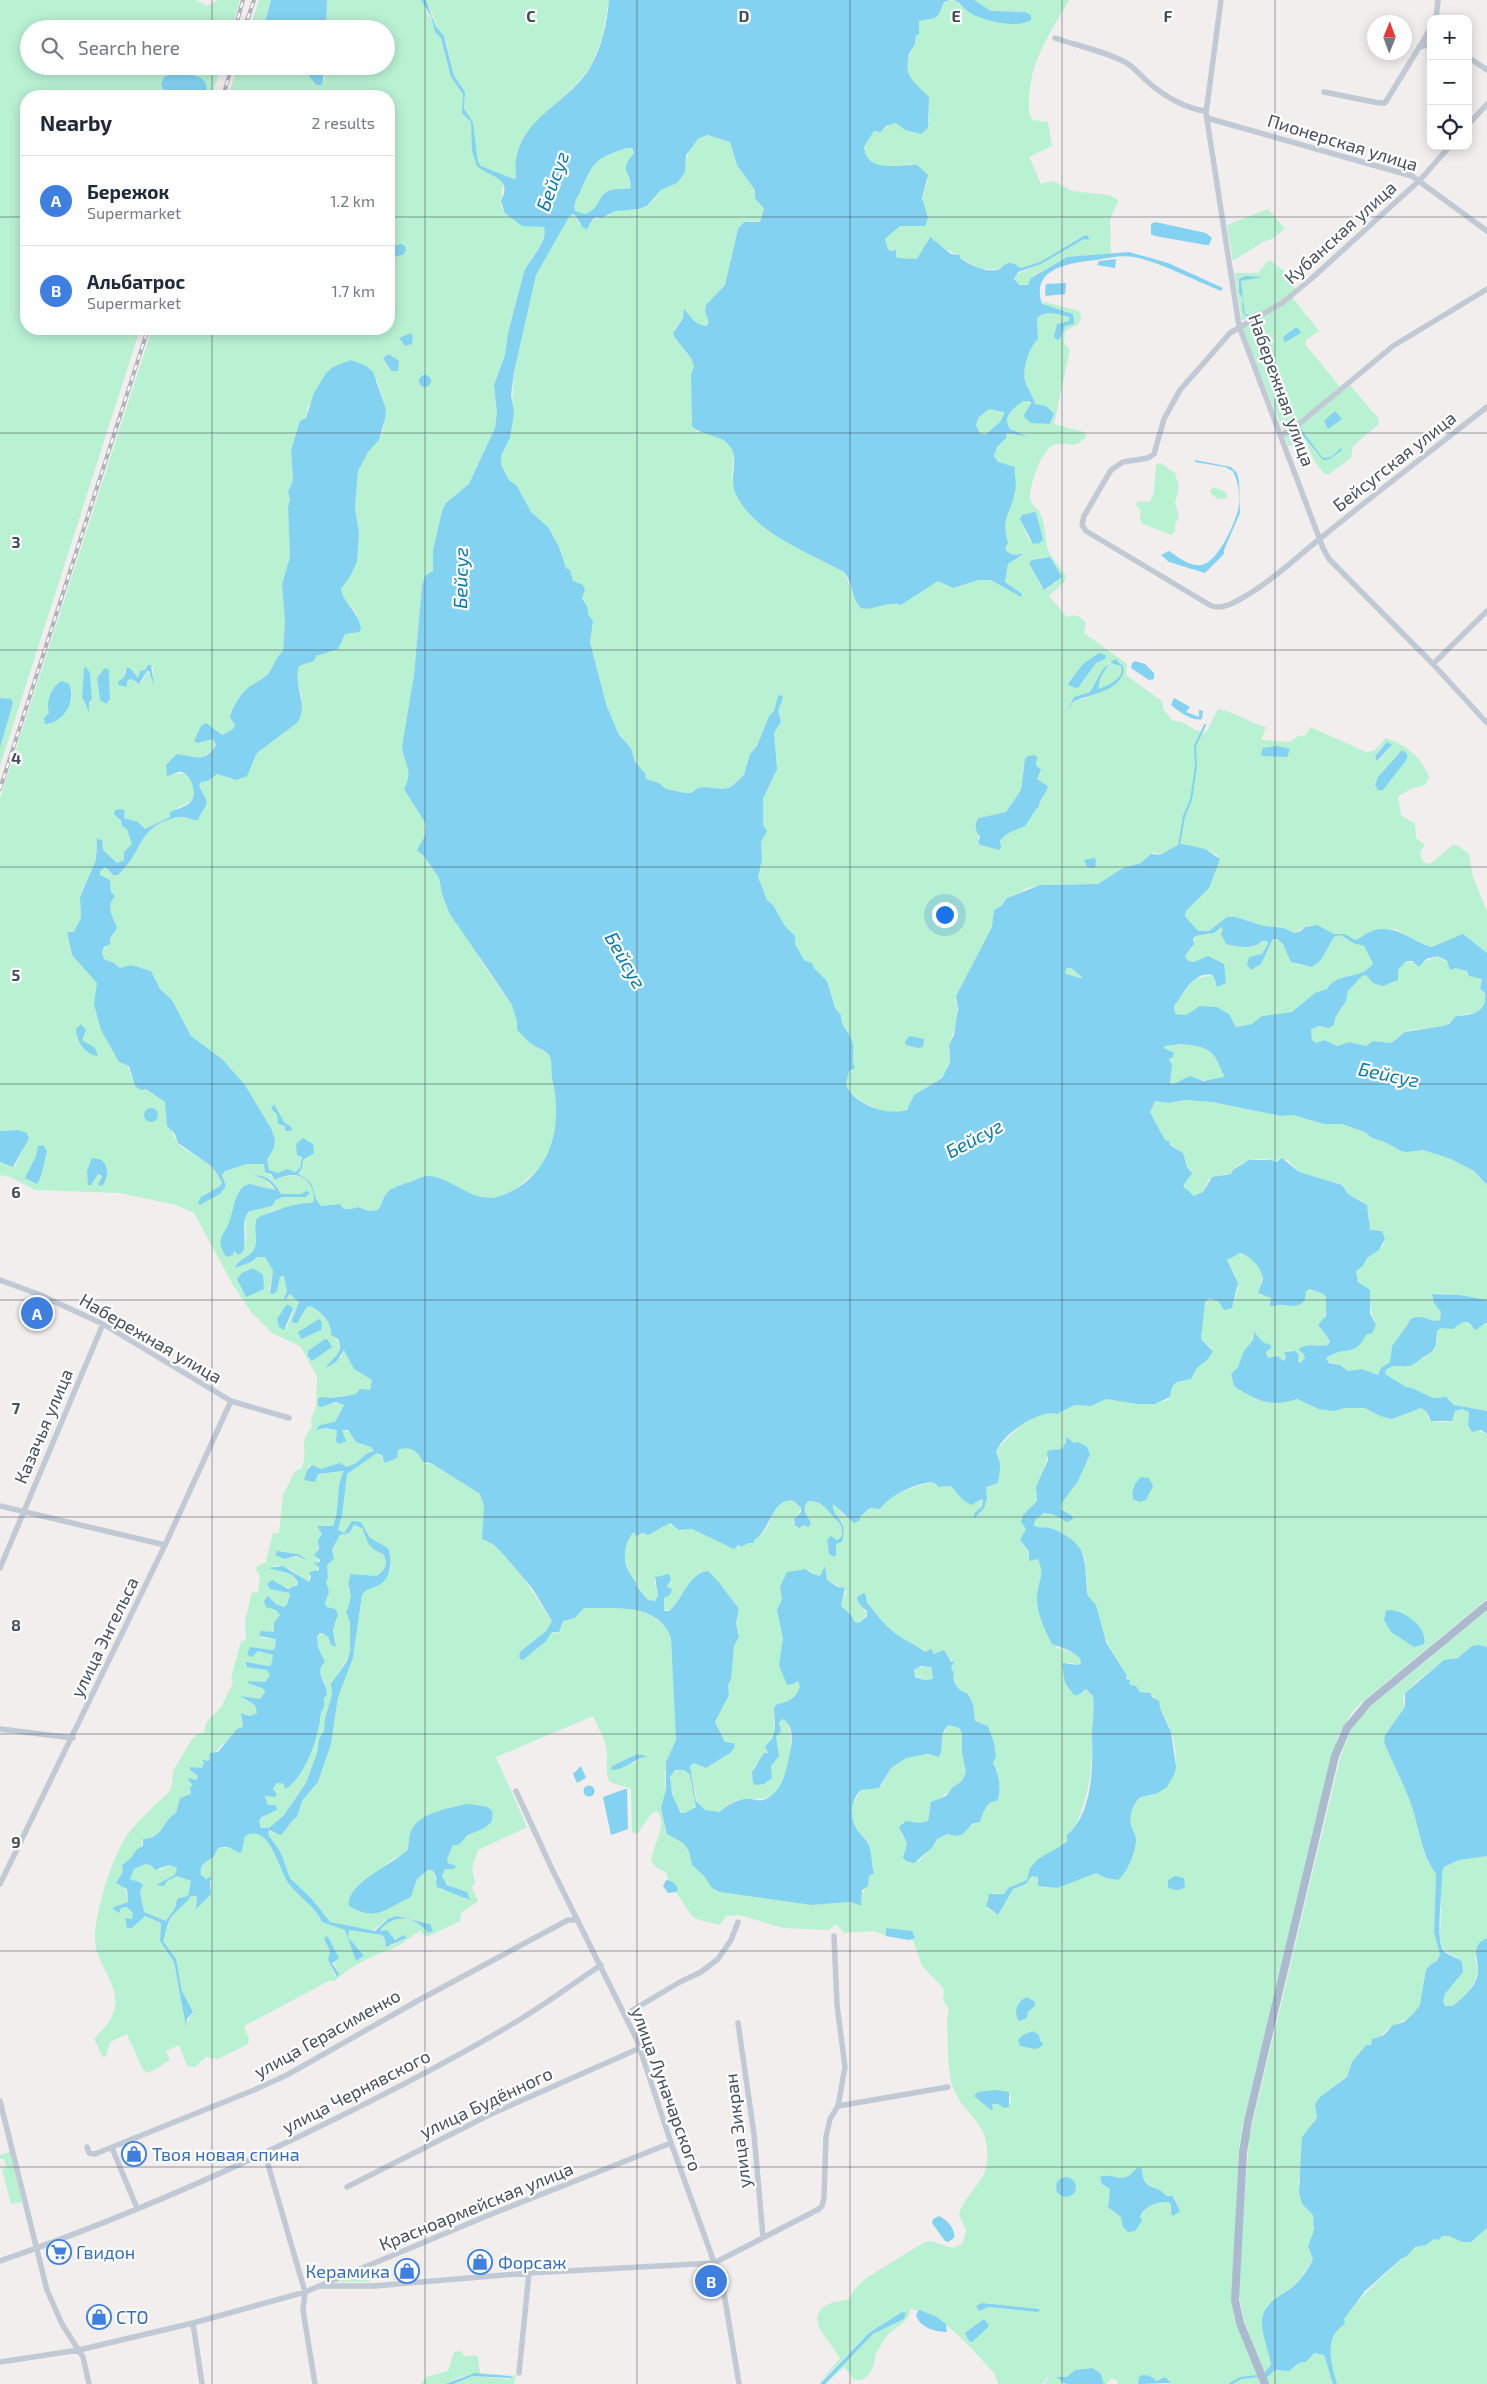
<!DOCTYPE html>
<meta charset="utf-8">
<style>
:root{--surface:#fff;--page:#f6f6f7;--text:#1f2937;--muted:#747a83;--line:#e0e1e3;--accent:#0f5de9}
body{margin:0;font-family:"Exo 2",sans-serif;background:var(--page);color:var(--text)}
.controls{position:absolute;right:15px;top:15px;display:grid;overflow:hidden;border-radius:10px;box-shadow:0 2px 12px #0003}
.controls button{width:45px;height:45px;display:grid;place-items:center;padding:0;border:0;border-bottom:1px solid var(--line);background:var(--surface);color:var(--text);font:25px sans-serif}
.compass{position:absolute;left:1367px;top:15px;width:45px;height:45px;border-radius:50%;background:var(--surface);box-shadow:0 2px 12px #0003;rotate:1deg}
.you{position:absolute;left:944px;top:914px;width:18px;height:18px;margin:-12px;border:4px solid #fff;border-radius:50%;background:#1a73e8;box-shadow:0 0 0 8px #1a73e833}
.badge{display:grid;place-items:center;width:32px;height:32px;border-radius:50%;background:var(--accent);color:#fff;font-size:16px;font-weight:700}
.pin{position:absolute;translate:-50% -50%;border:2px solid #fff;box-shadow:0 1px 5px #0006}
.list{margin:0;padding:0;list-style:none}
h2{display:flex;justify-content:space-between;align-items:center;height:65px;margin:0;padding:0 20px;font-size:21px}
h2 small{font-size:16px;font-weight:400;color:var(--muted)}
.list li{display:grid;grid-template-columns:32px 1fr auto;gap:15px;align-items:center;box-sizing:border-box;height:90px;padding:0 20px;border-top:1px solid var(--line)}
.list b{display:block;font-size:19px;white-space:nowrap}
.list p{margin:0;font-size:16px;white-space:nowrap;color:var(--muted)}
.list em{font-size:16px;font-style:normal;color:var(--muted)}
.icon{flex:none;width:28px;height:28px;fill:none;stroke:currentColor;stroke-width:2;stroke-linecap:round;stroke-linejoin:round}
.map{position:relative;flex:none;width:1487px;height:2384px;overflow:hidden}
.search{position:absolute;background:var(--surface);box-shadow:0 2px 12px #0003;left:20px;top:20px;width:375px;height:55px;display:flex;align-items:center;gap:12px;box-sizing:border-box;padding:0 18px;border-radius:28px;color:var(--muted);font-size:19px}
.panel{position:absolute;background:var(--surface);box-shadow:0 2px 12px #0003;left:20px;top:90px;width:375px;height:245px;border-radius:20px}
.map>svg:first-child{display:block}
.green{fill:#b9f1d3;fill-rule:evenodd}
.water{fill:#83d2f1;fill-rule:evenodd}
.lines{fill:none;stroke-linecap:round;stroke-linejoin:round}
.stream{stroke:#83d2f1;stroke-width:2}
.minor{stroke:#c0c9d4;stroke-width:5.5}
.major{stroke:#abbacf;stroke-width:8}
.rail-casing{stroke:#afb2b9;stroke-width:4}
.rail{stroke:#fff;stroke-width:2;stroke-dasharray:5.5;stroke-linecap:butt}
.grid{fill:none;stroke:#454f5c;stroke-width:1;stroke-opacity:0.55}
.labels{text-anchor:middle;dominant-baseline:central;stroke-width:4.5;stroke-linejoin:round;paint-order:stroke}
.street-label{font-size:18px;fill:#454f5c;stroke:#fff}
.shop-label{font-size:18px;fill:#366cbe;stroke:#fff;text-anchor:start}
.water-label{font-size:19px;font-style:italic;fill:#057aa8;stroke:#fff}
.grid-label{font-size:16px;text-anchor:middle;font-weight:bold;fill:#454f5c;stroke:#fff;stroke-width:4.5;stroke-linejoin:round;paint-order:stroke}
</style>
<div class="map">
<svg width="1487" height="2384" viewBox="0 0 1487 2384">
<rect width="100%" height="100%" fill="#f1eeed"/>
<path class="green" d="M0,0H196L207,6L218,0H240L232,29H29V66H221L212,96H201L205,95L206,84L170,92L179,91L196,96H26V329H140L0,766V748L13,703L0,698Z
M259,0H271L263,29H250Z
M327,0H421L425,2L427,12L441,38L451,77L463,94L462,113L471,122L473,145L477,166L501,179L503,183L501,206C519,225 519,226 545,227C548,242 529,258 524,272L508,333L505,355L494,385L497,413L495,428L469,484L446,503L442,511L433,550V571L422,586L414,675L402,746C404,765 414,770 404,789L426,824L425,836L418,850L425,856L439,878L442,894L484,966L512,1005L517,1021V1030L533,1045L547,1053L552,1062L551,1072L556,1092V1123L551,1148L542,1166L513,1191L497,1197L484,1199L474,1196L443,1180L419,1178L387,1193L378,1210L368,1211L358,1207L351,1209H344L340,1204L321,1206C309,1193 320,1182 298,1174L303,1160L309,1157L300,1155L302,1157L300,1168L295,1172L287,1169L278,1173L268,1170L267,1160L274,1148L275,1140L271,1128L245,1085L222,1059L191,1036L172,1000L160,989L151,971L131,965L120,968L114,963L104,959L102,953L115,932V921L109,911L112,900L110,880L99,875L100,871L106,867L113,875H119C144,853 136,825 179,817C187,816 191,821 198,820C207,800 210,808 199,786L201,782L208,781L217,774L230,779L251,767L257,753L297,723L302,696L295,676L299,666L314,661L316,656C332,650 336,649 345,634L359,632L357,614L342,596L341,589L351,575L359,533L355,508L358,471L368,452L379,440L383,431L386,409L377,380L308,405L306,419L300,421L291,450L293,480L288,492L290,499L288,507L290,557L282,584L285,622L283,651C276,657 274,667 268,674C261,682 249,685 244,694C238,704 238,718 233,729L221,735L206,723L209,739H213L216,745C209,757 197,759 184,757L174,774L185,773L190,778L193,786L194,797L191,801L176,809L170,817L145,829L138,822L124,818L125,811L117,818L127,829L132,844L124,860L117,863L103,850L102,845H96V860L80,896L81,919L74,932L67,933L72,955L97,982L101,1030L119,1062L128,1066C130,1070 130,1075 132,1078C139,1090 157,1092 165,1102L168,1116L166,1121C168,1124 178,1144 179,1145C193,1157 216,1163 222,1183L220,1186L201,1197L208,1200L220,1194L226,1186L222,1175L225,1171L247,1164H264L265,1170L275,1180C295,1170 314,1176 314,1201C309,1205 281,1208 272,1211C266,1213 260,1219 255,1222C256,1230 258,1245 253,1251C247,1258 237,1259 235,1268L251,1262L257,1257H265L273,1271L269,1291H277L280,1277L284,1276L287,1292L286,1299L290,1294L299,1301L292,1320L302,1316L307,1307L311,1305C322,1312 332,1321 331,1335C342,1341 342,1352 333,1360L341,1357L344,1350L347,1352L354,1369L372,1380L370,1390L359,1391L357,1394L326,1398L325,1405L341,1403L344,1405L343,1409L339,1413L335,1423L322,1425L318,1431L326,1428L337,1430V1439L342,1430C348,1429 366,1445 374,1449V1451L366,1454L356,1463L347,1467L339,1464L321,1469L309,1465L305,1476L344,1471C335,1483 341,1509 333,1526H317L322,1534L316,1553L319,1563H314L319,1567L316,1571H310L309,1582C296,1575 288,1563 272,1566L290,1574L298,1582L292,1588L284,1587L277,1583L270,1589L289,1593L290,1595L289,1601L284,1607L276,1604L271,1598L280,1615L274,1623V1632L261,1631V1638L276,1639L275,1648L272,1650L250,1647L247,1654L258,1651L273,1655L271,1665L269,1666L245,1663V1665L267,1670L270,1675L265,1682L248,1681V1683L264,1689L265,1692L260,1699L242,1698L255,1705L257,1713L250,1716L244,1713L241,1718L243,1727C234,1733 214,1752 209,1761H202L205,1766L202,1768L192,1767L190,1770L198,1776L195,1780L188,1779L193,1786L191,1794L179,1802L176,1813L158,1834L142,1841V1849L122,1865L125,1869C120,1882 127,1889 128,1902L113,1908L119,1912L121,1908L127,1907L133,1913L132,1919L125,1920L127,1928H132L144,1916L161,1923L160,1938L174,1962L186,2024L193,2012L182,1991L180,1977L172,1954L163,1941L170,1919L191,1896H197L196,1908L211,1890V1877L203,1879C197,1869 204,1863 211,1857C215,1854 215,1850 220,1848L231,1847L240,1853L242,1851L245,1835C270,1822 279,1871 289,1884C300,1898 315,1906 322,1922L345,1930L356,1961L364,1957L348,1937L349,1930L382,1935L389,1947L404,1939H394L387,1930L380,1931C389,1915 408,1917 423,1926L428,1923L396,1916L388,1919L372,1931L330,1922L312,1899L290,1878L281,1853L268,1834V1830L276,1834L285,1832L293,1819L297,1817L302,1801L318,1782L331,1744L338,1697L353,1658L362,1595C374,1576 400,1586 388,1548L370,1538L361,1522L349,1525L344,1533L338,1530L342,1515L345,1478L347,1474L377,1453H380L382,1458L396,1453L398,1450L405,1447L419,1453L426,1464L431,1463L480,1494L484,1506V1541C511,1548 535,1599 552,1621L546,1631L521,1651L546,1641L552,1632L557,1633L563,1621L575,1618L584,1608C616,1609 658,1602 671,1638L676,1740L666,1762L665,1772L667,1834L683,1843L689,1851L692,1865L704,1876L712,1888L720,1892L811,1905L851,1902L859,1905L869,1875L874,1872L867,1840L856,1829L852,1814L853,1804L861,1790L882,1785C885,1780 887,1773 891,1768C900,1758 919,1751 931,1756L941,1751V1737L949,1725L959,1728L962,1733V1753L966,1772L962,1781L930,1806L928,1821L919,1823L903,1822L901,1834L907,1844L904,1852L919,1861L932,1848L937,1839L980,1822L983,1810L994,1800L1000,1787L997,1770L993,1763L996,1755L994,1742L988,1726L975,1721L969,1694C954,1690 954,1679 951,1667L955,1660H949L945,1651L934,1654L931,1650L925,1652C913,1643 899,1638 889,1628C876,1616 876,1605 857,1600L867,1614L859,1623L853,1622L849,1613L841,1606L846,1590L827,1580L822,1571L820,1577L812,1574L808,1569L794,1571L780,1587L782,1599L777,1610L784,1638L779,1665L789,1685L798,1681L800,1686C798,1696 791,1702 780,1703C779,1707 775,1711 774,1715C772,1728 780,1734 765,1745L768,1753L754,1766L753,1776L756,1785L772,1778L771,1766L777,1758L776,1737L781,1731L779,1722L783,1719C799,1729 788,1782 775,1793C762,1803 750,1797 735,1801C727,1804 723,1811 715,1813L705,1810L698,1805L690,1766L694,1763L703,1767L710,1766L730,1753L732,1742H725L715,1722L729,1695L728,1684L730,1681L734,1646L739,1633L736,1623L739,1609L718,1581L708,1571L698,1573L672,1609L664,1611V1598L672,1589L667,1588L671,1579L669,1575L657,1576L654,1580L658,1596L655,1601L648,1600L637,1587C637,1580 630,1577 628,1570C623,1558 623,1542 634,1532L639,1535L662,1528L668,1523L682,1531L689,1528L726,1544L742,1547L748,1543H754V1540C760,1536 765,1532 768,1526C773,1515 777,1497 794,1501L801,1508L793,1522L796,1528L811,1523L803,1512L808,1501C821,1501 824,1506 832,1515C839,1524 842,1522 842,1536L827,1545L829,1551L836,1554V1544L842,1542C847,1528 841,1521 833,1510V1504L844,1516L856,1521L871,1508L875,1509L900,1492L932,1482L937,1487L951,1486L963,1500L979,1502L983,1499C982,1506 978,1510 976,1517L984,1508L987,1499L986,1487L998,1483L1000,1462L997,1456L998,1448L1021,1425L1041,1414L1062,1412L1075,1405L1091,1406L1106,1399L1137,1404H1155L1169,1399L1173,1384L1193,1377C1196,1364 1210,1362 1212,1348L1201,1339L1200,1332L1205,1302L1210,1298L1232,1308L1238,1289L1236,1277L1227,1260C1241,1245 1256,1260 1263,1275L1258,1293L1271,1298L1273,1307C1284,1302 1297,1311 1305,1299L1306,1290L1310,1289L1324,1294C1331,1305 1324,1319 1320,1329L1330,1341L1328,1345H1307L1303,1353L1305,1358L1300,1363L1298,1360L1299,1355L1291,1350L1284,1352L1286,1357L1284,1361L1277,1356L1268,1358L1264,1343L1256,1334L1252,1335L1253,1340L1244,1351L1238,1367L1231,1375L1234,1386C1259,1401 1269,1408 1297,1399L1333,1411L1345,1408H1365L1380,1416L1392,1419L1421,1408L1426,1411L1428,1419C1436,1423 1443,1423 1452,1421L1455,1411L1462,1409L1469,1412L1468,1421L1478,1431L1487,1434V1599L1362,1702L1352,1712L1338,1736L1242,2127L1239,2149L1232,2302L1234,2317L1261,2384H1170L1167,2380L1156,2381L1139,2377L1138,2384H1117L1118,2381L1112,2378L1106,2384L1103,2383L1101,2374L1093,2368L1075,2370L1067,2377L1046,2378L1041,2384H998L995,2374C970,2348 947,2315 910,2309C910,2323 895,2326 887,2336C882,2341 881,2347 876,2353C874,2366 871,2381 854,2380L844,2367L825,2384L873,2334L904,2319L902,2312L869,2333L818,2384L840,2358L819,2328L817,2317C823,2302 834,2302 848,2300L854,2290L866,2278L925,2242L930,2241L953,2248L963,2243L966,2230L959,2215C963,2196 986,2182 987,2162C991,2119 962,2117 952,2084C947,2068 948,2037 947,2019L949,2009L943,2000L944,1989L922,1966L913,1940L886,1936L875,1931L844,1933L837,1925H834L829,1930L783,1928L740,1915L726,1916L720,1925L699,1920L692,1916L676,1892L678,1890L668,1880L667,1873L656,1867L651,1861C652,1846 669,1824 657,1811L652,1813L637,1834L632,1832L631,1789L610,1782C605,1773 607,1765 607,1755C607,1741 598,1728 593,1716L496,1757L527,1827L478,1850L472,1868L475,1883L472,1887L478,1901L461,1913L460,1921L429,1936H425L420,1931C410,1937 400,1946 389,1950C368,1957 352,1966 334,1981H329L244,2026L249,2039L248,2044L218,2059L206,2057L195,2067L187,2066L179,2045L166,2051L170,2060L149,2073L143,2070L127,2034L110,2042L106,2056L103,2057L94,2039C101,2030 111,2023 114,2011C122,1988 97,1965 95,1942C93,1916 114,1849 131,1830C142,1817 156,1804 169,1792L172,1784L173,1771L192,1739L197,1734L204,1733L206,1723L221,1707L233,1683L231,1678L241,1641L246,1640L245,1621L252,1592L258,1593L260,1576L256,1570L257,1566L266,1562L273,1533H279L283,1495L295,1471L302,1468C308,1451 298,1442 312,1427L311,1420L316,1406L317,1376L300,1346L272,1333L251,1312L233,1285L194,1213L176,1205L120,1193L35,1190L10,1177L0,1175V1162L15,1167L29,1135L18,1130L0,1131V799L152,329H389V257H395L392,245L389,247V96H228L238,66H302L316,84L325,79V66H386V29H326ZM411,333L413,336L412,344L405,346L399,338ZM389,354L394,356L390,371L383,358ZM153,667L152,683L151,676L147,671L142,682L136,683L132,679L128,680L127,684L118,682L124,677V671L133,672L138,678L145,670ZM84,668L90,673L92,699L87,709L82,697ZM109,670L110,699L106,704L100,700L97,679ZM53,689H72V700L57,719L48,724L44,721L49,713ZM45,1147L47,1151L39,1180L34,1160ZM97,1158C104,1166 109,1170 106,1181L101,1180L100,1174H95L91,1185ZM254,1175C266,1174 275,1184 281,1194H301L306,1197H283L276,1200L272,1206C229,1210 254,1226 243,1252L238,1255L233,1251L227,1257L221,1246V1238L256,1185L275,1190L265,1180ZM286,1305H290L293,1312L286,1328L277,1319ZM1066,1438L1074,1443H1082V1473L1061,1504V1508L1069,1514L1062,1520L1052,1514L1041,1513L1035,1520L1034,1526C1055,1537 1071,1532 1085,1557L1088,1596L1096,1605L1102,1633L1127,1676L1129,1684L1136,1686L1140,1692L1151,1693L1160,1705V1708C1176,1734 1187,1776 1156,1794C1151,1797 1146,1796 1141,1796C1133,1802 1128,1816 1131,1826C1132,1831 1136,1835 1136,1841C1135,1856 1126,1867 1118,1880L1106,1878L1096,1872L1057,1888L1041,1887L1037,1881L1038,1878L1034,1875L1026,1884L1013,1889L998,1915L988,1909L986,1899L994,1893L1004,1894L1008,1888L1027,1880L1053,1850L1067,1842L1070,1833L1073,1831C1088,1800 1093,1770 1092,1736C1092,1722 1095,1709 1093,1696L1086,1689L1083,1692L1066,1662L1078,1665L1081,1663L1080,1658L1071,1651L1057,1648L1042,1622L1040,1611L1037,1590L1041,1584L1042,1569L1038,1559L1029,1554L1020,1540L1026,1529L1023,1515L1037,1501L1036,1493L1048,1455L1062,1449L1066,1442ZM282,1551L298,1554L305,1561C295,1554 284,1561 275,1555V1553ZM637,1754L648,1758L641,1757L634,1763L622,1761ZM457,1806L492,1811L493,1816L488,1826L472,1833L458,1845H453L447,1859V1863L455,1866L454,1869H445L442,1872C442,1887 456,1888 467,1892V1900L457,1893L440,1889L432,1870H428L417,1879L411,1897L364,1911L355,1910L357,1888L393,1859L402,1855L409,1846L417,1823L432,1814ZM328,1937C334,1952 331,1961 339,1974L335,1976L328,1960L330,1951L324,1939ZM1019,2002L1035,2007L1028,2012L1016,2010ZM982,2092L1010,2094L1011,2103L1004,2108L998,2103L991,2104L993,2109L982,2102ZM1137,2167L1142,2169C1142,2188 1157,2185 1166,2196H1174L1180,2211H1170L1171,2204L1168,2202C1148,2200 1140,2214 1135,2230C1127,2224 1120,2212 1110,2209L1108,2201L1110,2189L1100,2177C1113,2172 1123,2188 1137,2167ZM982,2303L1039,2309L1040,2311L1037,2312L988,2307L979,2311L976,2306ZM985,2319L988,2327L965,2333Z
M425,0H609L602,38L591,66L575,86L536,121L514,179L481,166L478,162L473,122L464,109L465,98L454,76L446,41L436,27L433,15Z
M954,0C958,2 959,5 963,7C980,16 1010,25 1028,22L1025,12L991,11L974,0H1069C1050,33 1029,63 1029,101C1029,109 1028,114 1033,120L1048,122L1052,146L1029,157L1041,184L1054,181L1072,191L1108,195L1116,198L1118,202L1110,219L1111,254L1067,257L1031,277L1030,283L1024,286L1016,281L1014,275L1041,264L1084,239V235L1040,262L1021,268L1011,263L1001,269H981L960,258V255C950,253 938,244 928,238L924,250L917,259L898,258L896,257V249L891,252L886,247L885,239L900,226H925L927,214C919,203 924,192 928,180L911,164C892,168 867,170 864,147L874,131L884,130L891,123H896L905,130H912L929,121C928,116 930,110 928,106C923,94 907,78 906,67L919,30V21L935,18L939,14L944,2Z
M706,135L730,142L737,165L755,190L759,204L764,209L760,222L751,221L738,229L725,285L706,306L705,311L710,323L706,326C695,325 691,317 685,308L683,318L675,328V339L691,358L694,366L691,375L693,403L691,419L696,431L718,436L731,447L734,454L732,477L770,532L844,572L850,587L889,603L901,605L938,581L991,580L1020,596L1022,594L1005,582L1008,564L1024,555H1014L1009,553L1005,549L1004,527L1008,510L1015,495V468L998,462L994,456L997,446L1007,433L1027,437L1010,429C1003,416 1013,409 1023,401H1029L1030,408L1027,411L1045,424H1050L1053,420L1046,406L1035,404C1033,397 1029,392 1027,386C1021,372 1027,348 1038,339L1037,318C1045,310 1058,314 1069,317V321L1057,324L1054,336L1060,338L1065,326L1074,324L1069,312L1045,306L1041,301L1079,311C1086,325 1073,325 1065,332L1064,344L1070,349L1054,424L1084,432L1086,436C1074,453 1063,439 1052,446C1041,452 1029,486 1030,498C1030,505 1038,507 1040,513C1045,523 1045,536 1047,547C1049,556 1060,567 1066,576L1064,582L1049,596L1067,617C1077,614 1080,616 1086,623L1084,633L1127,664L1126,675L1163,702V709L1173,721C1188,721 1190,730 1204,733L1208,729L1218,709C1236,712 1249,723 1266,727L1261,740L1290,742L1298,736L1306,735L1310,727L1366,752L1374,751L1386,738C1406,745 1421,757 1429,777L1425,785L1410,789L1398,797L1401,815L1415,824L1416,838L1425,845L1420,852C1421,860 1422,863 1430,864L1453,845H1457L1469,854L1473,877L1487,912V953L1467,937L1432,947L1412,939L1396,929H1384L1374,930L1355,940L1345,934H1334L1309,925L1294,933L1284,928L1264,926L1245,920L1227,917L1209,931H1198L1185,916L1186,911C1204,894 1216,880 1218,855L1197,847L1177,848L1160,855L1154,852L1141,863L1123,868L1098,884H1054L1030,887L1007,898L993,914L994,922L992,927L956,996C955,1002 958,1006 957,1011C957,1024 953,1034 949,1045C947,1053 952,1060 948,1069C939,1086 915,1086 910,1106C897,1123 852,1102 846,1084C847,1070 855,1059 853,1045C851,1034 840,1027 841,1015L835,1008L827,981L814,968L812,963L804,960L795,944V936L785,926L773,905L767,900L758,877L762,860L761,842L766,831L763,825V799L775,774L774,733L781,722L778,711L782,696H778L774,711L769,716L757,746L750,754L744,775L731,787L723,789L704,787L698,788L691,793H685L666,789L659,783L646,779L645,773L635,762L631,748L619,735L606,704L590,642L593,621L588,614V608L582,597L585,590L578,583L573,581L570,570L566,568L548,527L531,512L517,486L509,480L501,465V456L510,438L514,372L536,275L569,217L572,214L575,215L579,224L590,226C595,214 598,220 608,216C611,215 613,211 617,210C628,208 638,212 647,206C653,202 656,196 661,191C665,187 673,186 677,182C691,165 681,146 706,135ZM1036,514L1038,524L1030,542L1020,519ZM1049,557L1062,577L1047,589H1043L1038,580L1039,558ZM1096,655L1105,659L1096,663L1080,685C1079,663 1083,669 1096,655ZM1120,662L1124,669L1113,686L1086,698L1074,701L1070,709L1074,697L1090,692L1108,663ZM1392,745L1380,760L1375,756L1382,746ZM1399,752L1384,788L1383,790L1376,781ZM1037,761L1036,765L1041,773L1037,776V779L1048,786C1047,794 1039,798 1039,807L1036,808C1032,814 1026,825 1020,828C1008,835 1001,831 999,850L980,845L978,842L979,818L1006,812L1021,790L1024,765Z
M627,148H631L634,154L627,175L632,187L629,189C593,187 606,204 586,214L575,211C573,203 577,199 580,192C594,162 593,159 627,148Z
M1268,209L1285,229L1270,240L1264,241L1233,261L1227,225Z
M1268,261H1271L1294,279L1295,290L1271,307L1242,321L1234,273H1258ZM1251,276L1241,282L1245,313L1248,315L1261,309L1246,317L1242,302L1243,297C1238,293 1236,281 1242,277Z
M1292,297L1319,331L1306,340L1305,344L1340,387L1299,421L1283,431L1242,329Z
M1349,384L1378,418L1379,424L1353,446L1351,458L1329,474H1324L1314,460L1305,439L1288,446L1285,437Z
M989,408L1004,412V414L1000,422L985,435L980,433L976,425L979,417Z
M1160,463L1175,473L1179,487L1175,502L1179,517L1175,524V532L1171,535L1143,524L1140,520L1141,511L1136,505L1138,501L1150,502L1154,492L1156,465Z
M1213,487L1224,491L1227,494L1226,498C1220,501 1212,497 1210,491Z
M1113,663L1121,666C1125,679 1108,685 1099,689C1097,681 1105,667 1113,663Z
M1221,927L1223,929L1222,936L1226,944C1233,946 1244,948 1251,947C1257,946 1260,941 1267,941L1268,944L1262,954L1250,960L1251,970L1261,964L1273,939L1280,941C1294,958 1284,964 1312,967L1321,960L1334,937L1341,934L1364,946L1373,963C1361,982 1337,970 1327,989L1292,1012L1262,1016L1252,1024L1236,1027L1229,1014L1217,1007L1200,1006L1186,1015L1175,1014L1174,1006L1194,979L1213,975L1215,984L1224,976V964L1208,957L1194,962L1188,961L1185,955L1192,948L1196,936L1209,935Z
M1438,956L1455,968L1463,970L1482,979L1480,989C1485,993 1487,996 1484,1003C1480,1016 1470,1012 1459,1015C1454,1017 1451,1023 1446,1025C1435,1029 1423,1028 1411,1030C1403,1032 1397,1037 1391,1043L1373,1041L1366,1046L1349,1042L1337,1046L1325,1040L1316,1043L1312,1040L1311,1029L1315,1026L1323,1027L1342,1009L1348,991L1362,976L1366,975C1376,985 1381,987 1395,982L1398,970L1406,961L1418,964Z
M1067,968H1070L1082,977L1080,978L1066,974L1065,971Z
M1181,1044C1193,1045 1207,1046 1215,1057C1219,1063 1220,1069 1225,1075L1224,1077C1206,1085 1190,1074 1173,1084L1170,1083L1169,1051L1164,1048L1165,1046Z
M1185,1100L1212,1102L1281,1116L1293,1115L1324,1124H1342L1365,1132L1372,1138L1385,1142L1401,1151L1423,1150L1451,1159L1474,1171L1487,1185V1300L1438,1293L1432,1297L1441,1312L1440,1320C1430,1322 1420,1317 1410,1318L1408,1324L1392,1346L1390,1362L1381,1368L1378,1375L1362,1369L1348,1371L1340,1365L1326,1361L1327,1356L1335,1352L1356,1347L1376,1325C1371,1312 1369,1300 1365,1286L1358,1282L1356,1271L1363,1266L1367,1258L1383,1246L1385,1239L1380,1230L1370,1231L1368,1211L1365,1203L1348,1194L1342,1185L1299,1172L1288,1160L1278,1159L1274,1162C1263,1155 1236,1161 1231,1174H1225L1208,1180L1203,1192L1196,1196L1185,1191L1184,1182L1191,1170L1187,1167L1183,1153L1165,1140L1150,1112L1155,1101L1172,1103Z
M1466,1321L1479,1328L1487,1322V1411L1454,1405L1450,1400L1442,1397L1433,1398L1412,1388L1406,1387L1386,1376L1385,1371L1388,1368C1404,1361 1432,1364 1437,1342C1438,1339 1437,1334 1437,1331L1441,1328L1455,1327L1460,1322Z
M354,1525L362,1528L376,1551L383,1554C389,1563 385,1571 375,1576L356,1574L348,1589L352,1596C344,1613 354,1633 350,1650C346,1667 328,1680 332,1695L324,1731L319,1739L317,1753L306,1783L284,1815L269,1828H261L259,1821L268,1813L275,1812L272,1806L268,1805L265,1796H271L277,1783L284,1784L285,1788C312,1776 323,1710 325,1683L319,1673L324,1659L318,1647L317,1637L323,1633L327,1636L331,1645L336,1642L333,1630L337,1620L325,1603L328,1592L325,1581L328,1578L327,1565L338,1538L340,1535L349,1533Z
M1487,1611V1647L1479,1645L1458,1658L1444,1661L1417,1681L1405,1693L1403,1699L1405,1707L1385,1735L1384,1742C1393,1764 1404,1784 1412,1807C1420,1831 1421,1853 1436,1874L1434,1932L1440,1955L1437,1961C1419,1971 1428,1991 1420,2006C1412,2021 1403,2019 1392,2026C1385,2030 1385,2035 1376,2037L1371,2046L1366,2045L1352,2062L1347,2077L1320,2097L1316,2111L1317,2118L1302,2137V2169L1298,2182L1302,2204L1313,2215L1314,2230L1308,2246L1313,2259L1297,2283L1267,2305L1262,2324L1271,2365L1264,2373L1244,2321L1238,2290L1249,2138L1340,1758L1351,1729L1370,1707Z
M930,1666L933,1679L924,1680L914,1675L916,1668Z
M682,1769L688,1771L690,1775L696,1807L685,1813L678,1809L669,1783L672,1772Z
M1487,1856V1938L1482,1940L1475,1957L1478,1971L1475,1981L1466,1995L1453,2006H1445L1443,2001L1445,1994L1463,1972L1462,1962C1451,1950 1444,1958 1440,1939L1442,1872L1444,1867L1459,1860Z
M146,1864L160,1870L169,1865L177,1868L176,1875L157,1885H164L167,1881L177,1876L191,1881L188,1896L176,1900L175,1908L166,1921L144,1912L140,1892L143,1885L130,1880L134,1869Z
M10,2152L22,2202L11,2204L2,2169L6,2167L4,2159H0V2155Z
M1487,2228V2384H1337C1335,2377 1331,2369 1330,2362C1324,2326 1378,2281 1402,2259L1407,2256L1415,2247L1426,2245L1434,2239L1439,2240L1442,2236H1449L1462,2242L1475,2238Z
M367,2270H370L372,2275L369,2282H338Z
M461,2351L465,2357L475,2355L478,2357L480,2373L460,2377L445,2384H421L426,2377L448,2371L454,2352Z
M1314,2353L1324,2355L1333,2384H1269L1266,2378L1275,2370L1284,2371L1293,2368L1299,2363L1306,2362Z
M514,2375H516L514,2384H453L473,2376L509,2379Z
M1056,2377L1066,2384H1044L1050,2378Z"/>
<path class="water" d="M271,0H327L326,29H263Z
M421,0H425L427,3L436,27L444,36L454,76L465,92L464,109L473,122L478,162L481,166L514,179L516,177C511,118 567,108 591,66C602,46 607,23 609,0H950L944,2L939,14L935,18L919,21V34L916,36C915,48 914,44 910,53C908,55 909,58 908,61C904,77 919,86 929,97L928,128L921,134L905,130L896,123L886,126L881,132L874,131L864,147C868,174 897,164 917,165L928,175L922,198L928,218L925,226H900L885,239L888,250L893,251L896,249V257L898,258L917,259L930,237L951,254L960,255V258C970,265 987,274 1000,269C1003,267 1005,263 1010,263C1014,263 1017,266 1021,268L1040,262L1085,235L1088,236L1089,240L1084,239L1041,264L1018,272L1014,279L1020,285H1028L1031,278L1067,257L1129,252L1168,263L1223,288L1221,291C1196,281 1160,262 1134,257C1121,255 1108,258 1096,260C1069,263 1030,268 1042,304L1073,314L1074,324L1065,326L1060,339L1057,340L1054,336L1057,324L1069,321V317C1058,314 1045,310 1037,318L1038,339C1028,348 1020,374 1027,386C1030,393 1033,396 1035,404L1046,406L1054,414L1050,424L1031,423L1025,418L1024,415L1031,403L1029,401H1023C1013,409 1002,416 1010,429L1028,437L1007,433L1006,438L997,447L994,456L998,462L1015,467C1014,476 1017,483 1015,492C1011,513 1000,519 1008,542L1005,549C1010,556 1016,555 1024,554L1008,564L1005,582L1022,594L1021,597L991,580H978L953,588L938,581L901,605C887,600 875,611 861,608C851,598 853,582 844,572C808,552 753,533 735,492C729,478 739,460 731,448C722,433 702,437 692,426L691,375L694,366L691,358L675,338L673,333L683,318L684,308C690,316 695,325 706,326L709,323L705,311L706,305L725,285L738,229L744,222H760L764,209L755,198V190L737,165L730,142L707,135L698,139L686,155L685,172L677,183L661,190L647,206L639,209L615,211L602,218L596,217L593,219L587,229L583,228L575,215L572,214L569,217L536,275L514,372L511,395L514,413L510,438L501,456V465L509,480L517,486L531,512L548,527L559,547L566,568L570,570L573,581L583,585L585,590L582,598L588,608V614L593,621L590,642L606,704L619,735L631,748L635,762L645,773L646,779L659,783L666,789L685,793H691L698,788L704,787L723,789L731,787L744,775L750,754L757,746L769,716L774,711L778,696L782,695L783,698L778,711L781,722L774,733L777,769L763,799V825L767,831L761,842L762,860L758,877L767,900L773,905L785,926L795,936V944L804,960L812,963L814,968L827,981L835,1008L841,1015C840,1027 851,1033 853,1044C854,1053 851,1060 855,1068L849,1071L846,1084C853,1105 888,1116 907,1110L914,1095L942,1078L950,1063L949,1045L954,1035L958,1009L956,996L992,927L994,910L1001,906L1007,898L1040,885L1098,884L1123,868L1141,863L1151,854L1160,855L1180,844L1187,845L1205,849L1220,859L1209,888L1186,911L1185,916L1198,931H1209L1227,917H1235L1264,926L1284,928L1294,933L1301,931L1305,927L1317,925L1334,934H1345L1355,940C1361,938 1366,933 1372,931C1396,923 1410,941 1432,947L1463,934L1487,953V1185L1474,1171L1451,1159L1423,1150L1406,1152L1401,1151L1385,1142L1372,1138L1365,1132L1342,1124H1324L1293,1115L1281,1116L1212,1102L1185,1100L1169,1103L1155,1101L1150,1112L1165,1140L1169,1141L1170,1145L1183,1153L1187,1167L1192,1173C1180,1191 1181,1183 1194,1196L1203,1192L1212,1177L1231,1174L1233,1170L1249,1160H1270L1276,1162L1282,1158L1299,1172L1342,1185L1348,1194L1367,1205L1370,1230L1382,1231L1385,1239L1379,1250L1367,1258L1363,1266L1356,1271L1358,1282L1370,1290V1313L1376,1325L1372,1333L1366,1335C1355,1358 1344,1345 1326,1358L1329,1363L1340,1365L1348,1371L1362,1369L1378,1375L1381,1368L1390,1362L1392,1346L1408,1324L1410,1319C1425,1313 1427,1323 1440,1320L1441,1312L1434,1303L1432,1294L1459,1295L1487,1300V1322L1476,1330L1474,1329C1468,1317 1460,1323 1453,1329L1441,1328L1437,1331C1436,1347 1437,1350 1422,1358C1417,1361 1413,1366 1408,1366C1399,1367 1394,1364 1386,1370L1385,1374L1406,1387L1412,1388L1433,1398L1446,1397L1454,1405L1487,1411V1434L1481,1430L1472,1432L1468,1425L1469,1412L1462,1409L1455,1411L1452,1421H1431L1426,1411L1421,1408L1392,1419L1380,1416L1365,1408H1345L1334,1411L1319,1409L1297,1399C1271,1408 1257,1401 1234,1386L1231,1374L1238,1367L1244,1351L1253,1340L1254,1332L1264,1343L1271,1345V1348L1266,1352L1268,1358L1277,1356L1284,1361L1286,1357L1284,1352L1295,1351L1299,1355L1298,1361L1300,1363L1305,1358L1303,1353L1299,1350L1300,1348C1309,1343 1319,1347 1328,1345L1330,1341L1318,1325L1326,1316V1297L1324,1294L1310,1289L1306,1291L1305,1299C1300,1308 1291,1306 1283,1305C1278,1304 1275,1307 1270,1306L1271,1298L1258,1293L1263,1279C1261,1267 1252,1257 1240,1253L1227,1260L1238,1283L1232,1308L1224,1310L1219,1302L1210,1298L1205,1302L1201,1339L1213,1351L1208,1359L1197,1368L1191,1379C1174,1383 1173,1380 1170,1397L1155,1404H1137L1106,1399L1091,1406L1075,1405L1057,1414C1040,1409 1004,1433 997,1450C995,1455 1000,1459 1000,1464C1000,1470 999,1477 998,1483L986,1487L987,1499L984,1508L974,1519V1514L982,1506L983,1499L971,1505L963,1500L951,1486L937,1487V1485L932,1482C914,1484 890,1495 880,1509L870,1508L860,1517V1520L854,1523L833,1504C831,1518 849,1518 842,1542L836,1544V1555L834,1557L829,1554L827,1540L831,1536L837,1540L842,1536C842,1521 839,1524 832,1515C824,1506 821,1501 808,1501C801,1511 806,1513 811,1523L809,1527L804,1525L799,1528L795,1526L794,1519L801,1512V1508L794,1501C772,1496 771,1531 754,1540V1543H748L742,1547L738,1545L734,1549L692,1529L679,1530L670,1523L648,1535L643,1533L636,1536L634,1532C625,1540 622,1560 628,1570C630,1576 637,1581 637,1587L648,1600L655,1601L658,1596L655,1577L669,1574L671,1579L667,1587L672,1589L670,1595L664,1598V1611H669C683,1600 689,1572 708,1571L718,1581L739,1609L736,1623L739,1637L734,1646L731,1679L728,1685L729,1695L715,1722L725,1742L734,1743L735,1747L730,1753L706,1768L694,1763L690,1766L696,1801L705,1810L719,1812C729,1804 738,1798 751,1799C755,1800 760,1801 763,1800C784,1793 787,1767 791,1747C793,1737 792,1725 783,1719L779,1722L781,1731L776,1737L779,1756L771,1766L772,1778L764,1784L756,1785L753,1783L752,1772L764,1753H768L765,1746L772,1739L775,1729L774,1708L776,1705C788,1701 796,1700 800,1686L798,1681L793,1684L787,1685L779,1665L783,1638L777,1610L782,1599L780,1587L787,1572L806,1569L812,1574L820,1576L825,1566L827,1580L838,1587L845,1588L841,1606L852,1616L854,1622L859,1623L867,1616V1611C863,1608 857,1603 857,1597L864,1593C867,1596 866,1601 868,1604C875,1611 881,1621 889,1628C899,1638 913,1643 925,1652L931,1649L934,1654L944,1650L951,1662L955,1660L951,1667L953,1672L954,1671C951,1682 958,1691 968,1694L973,1704L975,1721L988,1726L994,1742L996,1756L993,1763C999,1773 1002,1790 997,1801C986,1801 983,1813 980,1822L972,1824L963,1834L957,1836L948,1834L937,1839L932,1848L914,1863L906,1861L903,1857L907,1844L899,1827L906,1821L919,1823L928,1821L931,1802L946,1796L952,1788L962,1781L966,1772L962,1753V1733L959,1728L949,1725C937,1735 945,1747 939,1757L927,1754L906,1758L891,1768L879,1788L861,1790C850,1800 850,1818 857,1830C861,1835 867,1839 869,1846C872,1854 871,1863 874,1873L869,1876L868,1886L862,1890L861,1905H859L851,1902L811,1905L720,1892L712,1888L704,1876L692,1865L689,1851L683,1843L667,1834L661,1808L666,1790V1762L676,1740L671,1638C658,1602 616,1609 584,1608L575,1618L563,1621L559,1632H552L546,1641L523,1660L520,1659L519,1655L521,1651L546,1631L552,1621L532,1588L505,1556L494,1545L482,1539L484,1506L480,1494L431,1463L423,1462C418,1451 410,1445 398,1450L397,1458L385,1463L382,1455L377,1453L347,1474L342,1515L338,1530L344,1533L352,1521L361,1522L370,1538L388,1548C393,1560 391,1579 379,1585C372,1589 366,1588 362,1595L353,1658L338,1697L331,1744L318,1782L302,1801L297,1817C289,1821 288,1831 280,1835L269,1830L268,1834L281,1853L290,1878L312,1899L330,1922L375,1931L388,1919L396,1916L430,1924L433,1931L428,1933C417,1916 391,1913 380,1931L387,1930L395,1940L404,1935L406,1938L386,1947L385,1939L382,1935L349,1930L348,1937L364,1956L356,1961L345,1930L322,1922C315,1906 300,1898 289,1884C279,1871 270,1822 245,1836L242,1851L240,1853C234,1851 230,1846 224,1847C215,1847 217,1852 213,1857C207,1862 199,1863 201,1875L206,1879L212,1876L210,1882L211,1894L196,1909L197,1896H191C185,1905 177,1909 170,1919C166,1927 166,1934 163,1941L176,1959L182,1991L193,2012L187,2019L186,2026L174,1962L160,1941L161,1923L145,1916L132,1928H127L125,1918L132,1919L133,1913L127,1907L121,1908L119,1913L112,1908L128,1902L127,1889L116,1883L123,1872L122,1865L131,1858L137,1849L143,1846V1839C164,1838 162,1821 176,1813L180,1798L191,1794L190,1787L193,1786L188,1779L189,1778L196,1780L198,1776L190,1770V1767L202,1768L204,1763L202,1760L209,1761L210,1753L218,1752L237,1729L243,1727L241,1713L250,1716L257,1713L255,1705L240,1696L260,1699L265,1692L264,1689L248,1683V1681L265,1682L270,1675L267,1670L247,1667L245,1662L269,1666L271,1665L273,1655L258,1651L252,1657L249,1656L247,1654L250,1647L272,1650L275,1648L276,1639L259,1636L261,1631L274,1632V1623L280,1615L276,1610L266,1607L264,1601L268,1596L276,1604L284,1607L287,1604L290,1595L289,1593L270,1589L267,1584L272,1580L288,1589L297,1585L298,1582C291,1570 279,1572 269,1568L283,1566L309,1582L311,1577L309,1572L319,1570V1567L313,1562L319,1563L320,1560L314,1555L319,1549L318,1540L322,1534L317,1526H333C341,1508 335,1485 344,1471L318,1474L315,1482L304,1480L307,1470L312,1465L321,1469L340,1463L347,1467L356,1463L366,1454L374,1451L371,1447L356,1442L348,1430H342L346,1441L340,1444L336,1442L337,1430L326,1428L316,1430L320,1425L335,1422L344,1405L336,1402L321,1407L318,1406V1399L321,1397C332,1399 345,1396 356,1394L360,1389L370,1390L372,1380L354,1369L344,1350L336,1362L326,1368C332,1357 345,1354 338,1339L331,1335C332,1321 321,1312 311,1306L307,1307L297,1323H293L292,1320L299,1302L290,1294L285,1300L284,1298L287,1292L284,1276L280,1277L277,1291L273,1294L270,1293L273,1271L265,1257H257L251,1262L235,1268C238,1258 252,1257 255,1247C258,1238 253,1227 257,1218C267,1213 288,1206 299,1204C305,1202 308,1205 314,1201C314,1176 295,1169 275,1180L271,1174L265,1172L264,1164H247L225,1171L222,1175L226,1186L220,1194L203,1203L200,1205L198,1203L201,1197L220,1186L222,1183L218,1175L211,1166L178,1143L175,1134L167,1126L165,1102L146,1089L141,1090L135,1086L129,1066L119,1062L101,1030L94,1004L97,983L72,955L67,932H74L81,918L80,897L96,860L97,839L102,840L103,850L117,863L124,860V852L132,844L127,829L122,826L121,821L114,814L115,810L121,809L125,811L124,818L138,822L145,829L170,817V812C177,809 187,807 192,800C197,793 191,774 182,772C176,771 173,776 167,776L166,765L177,754C193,756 205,764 216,745L213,739L197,743L194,741L201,726L206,723L222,735L233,729L235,725L230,717C233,707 240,694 249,687C255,683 262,680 268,674C274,666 276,657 283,651L285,622L282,584L290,557L288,507L290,499L288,492L293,480L291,450L300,421L306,418L314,393L326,373L333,367L351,360L366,366L373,372L386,409L385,419L379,440L368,452L358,471L355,508L359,533L357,561L351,575L341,589C343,604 359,611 361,629L359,632L345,634L338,649L316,656L314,661L299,666C292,685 310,704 297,723L257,753L247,776L236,780L217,774L208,781L201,782L199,786C211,808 207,800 198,820C191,821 187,816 179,817C136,825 144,853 118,875H113L106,867L100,871V875L110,880L111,892L115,896C105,908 113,916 117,928L110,939V944L104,947L102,953L104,959L114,963L120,968L131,965L151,971L160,989L172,1000L191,1036L222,1059L245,1085L271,1128L275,1140L274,1148L267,1160L269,1170L278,1173L287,1169L295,1172L300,1168L302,1157L297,1155L296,1144L303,1138L313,1144L314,1153L303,1160L302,1168L298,1174C320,1183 309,1193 321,1206L340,1204L344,1209H351L358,1207L368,1211L378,1210C382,1205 383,1197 387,1193C391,1188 401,1185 407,1183C414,1181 421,1176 429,1176C454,1178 473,1205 500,1196C551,1179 564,1126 552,1078C550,1069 554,1060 547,1053C543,1049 537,1048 533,1045C527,1041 523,1035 517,1030V1021L512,1005L450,914L442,894L439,878L425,857L417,850L425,836L426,824L404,789C414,770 404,765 402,746L414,675L422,586L425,576L433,571V550L442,511L446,503L469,484L495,428L497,413L494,385L505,355L508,333L524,272C529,259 549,242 544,227L522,226L505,213L501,201C513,177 491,178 477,166L472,151L471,122L462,113L463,94L451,77L441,38L435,32L431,16ZM627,148H632L634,153C619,172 629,168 631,187L629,189C592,187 607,204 586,214L575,211C573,203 577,199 580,192C594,162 593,159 627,148ZM989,409L1004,412V414L1000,422L985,435L980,433L976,425L979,417ZM1221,927L1223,929L1221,934L1226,944C1236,947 1254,950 1262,941H1267L1268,944L1262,954L1249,957L1247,965L1251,970L1261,964L1273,939H1277L1283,944L1291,962L1312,967L1321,960L1334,937L1341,935L1353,943L1364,946L1373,963C1361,982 1338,970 1327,989L1315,993L1292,1012L1262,1016L1252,1024L1236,1027L1229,1014L1217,1007L1200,1006L1186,1015L1175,1014L1174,1006C1185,993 1192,971 1213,975L1217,987L1226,983L1224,964L1208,956L1194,962L1188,961L1185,956L1194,944L1193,939L1196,936L1214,933ZM1438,956L1447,961L1450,970L1455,968L1467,971L1469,976L1482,979L1480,989L1485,993C1487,1013 1472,1015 1456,1016L1449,1024L1443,1026L1405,1032L1391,1043L1373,1041L1366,1046L1349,1042L1337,1046L1325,1040L1316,1043L1312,1040L1311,1029L1319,1026L1328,1028L1334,1025L1335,1018L1346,1001L1348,991L1362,976L1366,975L1373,983L1383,986L1398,980V970L1406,961H1412L1419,967L1426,959ZM1067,968H1071L1082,977L1080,978L1066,974L1065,971ZM1181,1044C1193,1045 1207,1046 1215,1057C1219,1063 1220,1069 1224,1075V1077L1203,1081L1190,1076L1173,1084L1170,1083L1172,1065L1169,1059L1173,1057L1174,1053L1164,1048L1165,1046ZM354,1525L362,1528L369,1545L376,1551L383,1554C389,1563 385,1571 376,1576L351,1574C347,1582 349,1588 351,1596L348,1609L346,1611L350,1623V1651L347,1661L331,1684L332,1695L325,1719L324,1731L319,1739L317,1753L306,1783L284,1815L269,1828H261L259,1821L262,1817L277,1810L276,1805H268L265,1796L275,1797L277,1795L273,1789L277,1783L284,1784L285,1789C303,1779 315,1746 319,1726C321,1719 319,1713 324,1707V1698L327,1695C327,1681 313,1673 325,1662L318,1647L317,1637L320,1633C327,1633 329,1639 331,1645L336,1647L333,1630L338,1614L335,1609L327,1607L325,1603L329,1592L326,1581L328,1578L327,1565L334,1559L332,1550C335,1545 337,1539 340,1535L349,1533ZM921,1666L931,1667L933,1679L924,1680L915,1677L914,1670ZM675,1770H685L690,1775L696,1807L685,1813L680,1812L672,1794L670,1777ZM146,1864L152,1866L155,1870L169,1865L177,1868L175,1875L156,1885L164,1886L167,1881L177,1876L191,1881L188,1896L177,1899L175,1908L166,1921L144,1912L140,1892L143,1885L139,1882L130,1879L134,1869Z
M954,0H974L991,11L1025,12L1031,15V20C1018,29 982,21 969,12C963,8 960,2 954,0Z
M302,66H325L322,85H316Z
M171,74C185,73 214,74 205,95L196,96L179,91L170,92L163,89L161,84L164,77Z
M1155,222L1206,233L1212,238L1209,245H1206L1155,236L1151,234V224Z
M401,244L405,246L406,250L403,255L389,257V247Z
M1116,259L1115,268L1097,265L1099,261Z
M1245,276L1262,277L1241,281L1245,314L1250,315L1263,308L1248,317C1241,314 1242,304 1243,298L1239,293V279Z
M1066,283L1065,294L1046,296L1045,293L1046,284Z
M1295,328H1298L1301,333L1285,342L1283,337Z
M411,333L413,336L412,344L405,346L399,338Z
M389,354L399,361L398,371H391L383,358Z
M419 381a6 6 0 1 1 12 0a6 6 0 1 1-12 0Z
M1335,411L1342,419L1328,429L1324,421Z
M1300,428L1323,458L1331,457L1341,448L1342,450L1330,459L1323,460L1301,433L1299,429Z
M1195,460L1231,467L1237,473L1239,481L1240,513L1224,550V554L1205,573L1169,562L1161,555L1169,551C1178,557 1190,567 1201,565C1218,563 1237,520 1239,505C1240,494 1238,481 1233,471L1225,467L1195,462Z
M1034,512L1036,513L1043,539L1040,543L1033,544L1020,519L1022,515Z
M1050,557L1062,577L1044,590L1029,563L1032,560Z
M1099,653L1106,655L1105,659L1096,663L1078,688L1070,686L1068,684L1083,664Z
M1115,659L1122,665L1124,669C1121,691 1091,694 1074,701L1068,710L1074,697L1090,692L1103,669ZM1111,663L1121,666C1125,679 1108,685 1099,689C1097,682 1105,668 1111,663Z
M1135,661L1145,664L1154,673V679L1149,680L1131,668L1132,663Z
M148,665H151L154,686L149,671H147L139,684L132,679L128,680L126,687L119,685L118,682L124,677L127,668H130L138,678L140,671L145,670Z
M86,667L90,673L92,699L89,703V712L82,697L84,668Z
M105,668L109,670L110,699L106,704L100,700L97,678Z
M61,681L69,684C77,700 64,723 45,724L44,718L49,713C46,702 50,689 61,681Z
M0,698L11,699L13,703L0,748Z
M1174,698L1190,707L1186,712L1199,717V710L1203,711L1202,719C1192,722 1179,711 1171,705Z
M1387,742L1392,745L1377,761L1375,756Z
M1277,746L1290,749L1287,757L1263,756L1261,754L1263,748Z
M1402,750L1407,754V759L1383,790H1378L1375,785L1378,777Z
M1034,755L1037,757L1036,765L1041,770L1037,779L1048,786C1047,794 1039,798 1039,807L1036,809L1025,826C1015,831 1007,831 1000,841L1001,847L999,850L980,845L978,842L980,837C975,831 974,824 979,818L1006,812L1021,790L1025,759L1028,756Z
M1094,858L1096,860L1095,868L1087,867L1084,860Z
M81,1024L86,1030L82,1040L95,1048L98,1056C86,1055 76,1041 76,1029Z
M909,1036L924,1039L923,1047L918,1048L906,1045L905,1042Z
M274,1104L284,1122L292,1128L291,1131H285V1126L278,1124L277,1114L271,1109Z
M144 1115a7 7 0 1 1 14 0a7 7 0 1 1-14 0Z
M18,1130L27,1133L29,1138L13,1167L0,1162V1131Z
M43,1145L47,1151C44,1161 43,1175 37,1184L25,1178L36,1156L38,1146Z
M92,1158L102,1160C109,1169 109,1177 102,1186L98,1185L102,1176L98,1174L91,1185H88L87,1171Z
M253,1175C266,1174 275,1183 281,1194H301L306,1191L310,1193L306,1197H283L276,1200L272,1206L250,1211C239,1220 248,1239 243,1252L238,1255L234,1251L233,1255L227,1257C223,1253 219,1245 221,1239C222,1234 226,1230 228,1225C234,1213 234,1186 250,1184L275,1190C272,1182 261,1177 253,1175Z
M253,1268L263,1275L264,1289L246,1297L237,1279L242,1273Z
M286,1305H290L293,1309L284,1330L279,1327L277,1319Z
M319,1319L322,1322L321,1330L301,1339L298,1332Z
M325,1339L328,1340L332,1347L312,1361L308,1356V1351Z
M1066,1437L1074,1443L1078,1442L1086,1446L1090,1454L1078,1481L1061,1504V1509L1072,1516L1073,1519L1067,1522L1052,1514L1044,1513L1035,1520L1034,1526C1040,1529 1047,1526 1053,1529C1092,1546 1083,1562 1088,1596L1096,1605L1106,1642L1127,1676L1126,1679L1130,1680L1129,1684L1136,1686L1140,1692L1151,1693L1152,1697L1159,1701L1160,1708L1171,1732L1176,1767L1174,1775L1167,1787L1156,1794L1141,1797C1133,1802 1129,1815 1131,1825C1132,1830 1136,1834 1136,1840C1136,1852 1127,1873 1118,1880L1106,1878L1096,1873L1057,1888L1038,1886V1877L1032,1876L1026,1884L1013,1889L998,1915L986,1906L989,1894H1004L1008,1888L1027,1880L1030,1868L1038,1859L1067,1842V1835C1093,1813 1093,1767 1092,1735C1092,1722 1095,1709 1093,1696L1086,1689L1078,1695H1074L1065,1683L1062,1663L1078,1665L1081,1663L1080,1658L1071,1651L1052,1644C1045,1630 1037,1614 1037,1598C1037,1582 1046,1577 1038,1559L1029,1561V1552L1020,1540L1026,1529L1021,1522L1023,1515L1037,1501L1036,1487L1048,1460L1047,1452L1050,1450L1062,1449L1066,1442Z
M1141,1477L1149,1478L1153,1486L1146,1500L1139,1502L1133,1499C1131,1491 1135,1482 1141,1477Z
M277,1551L298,1554L308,1561L296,1556L284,1559L275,1555Z
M1389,1610C1404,1610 1428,1627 1424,1644L1414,1647L1391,1632L1384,1620L1386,1611Z
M1479,1645L1487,1647V1856L1459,1860L1444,1867L1442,1872C1443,1889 1435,1939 1443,1950C1447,1956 1456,1956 1462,1962L1463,1972L1445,1994L1443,2001L1445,2006H1453C1463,1998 1477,1986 1478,1972C1479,1958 1469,1946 1487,1938V2228L1471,2242H1462L1449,2236H1442L1439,2240L1434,2239L1426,2245L1415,2247L1407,2256L1401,2259L1365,2291L1344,2319L1345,2324C1323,2337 1331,2365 1337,2384H1333L1324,2355L1314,2353L1306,2362L1299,2363L1289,2371L1275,2370L1266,2378L1264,2373L1271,2365C1269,2351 1262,2336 1262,2323C1262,2301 1283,2296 1296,2284C1302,2278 1310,2266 1313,2259L1308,2246L1314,2230L1313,2215L1302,2204L1299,2192L1302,2137L1317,2118L1315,2104L1320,2097L1347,2077L1352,2062L1366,2045H1371L1372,2039L1384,2035L1393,2025L1404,2022L1413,2014L1420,2005L1426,1970L1430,1965L1437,1961L1440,1955L1434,1932L1436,1874C1421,1853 1420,1831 1412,1807C1404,1784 1393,1764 1384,1742L1385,1735L1405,1707V1693L1444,1660L1458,1658L1472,1646Z
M637,1754L646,1756L649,1760L647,1757C635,1757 624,1771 611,1770L612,1766Z
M581,1766L586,1778L577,1783L573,1774Z
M583.5 1791a5.5 5.5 0 1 1 11 0a5.5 5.5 0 1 1-11 0Z
M625,1789H627L628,1829L611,1835L603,1797Z
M469,1804L488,1807L492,1811C496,1826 481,1829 470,1834C465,1837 463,1842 458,1845H453L447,1859L448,1863L456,1866L454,1869H445L442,1876L447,1885L467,1892L470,1900L437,1887C435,1879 439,1879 432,1870H428L417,1879L411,1897C387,1907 378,1923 349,1906C345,1884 394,1864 407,1850C410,1845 408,1838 411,1831C419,1813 451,1807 469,1804Z
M1175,1876L1184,1878L1185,1887C1180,1891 1174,1891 1168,1887V1880Z
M666,1880C671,1880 677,1884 678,1890L676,1892L668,1893L663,1886Z
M886,1928L912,1931L915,1938L909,1940L886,1936Z
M326,1936L328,1937L339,1958L332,1963L339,1974L337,1977L328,1960L330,1951L324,1939Z
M1027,1997L1035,2002V2006L1028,2012L1027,2018L1019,2021C1013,2012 1017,2001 1027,1997Z
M1033,2031L1039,2035L1040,2041L1043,2043L1042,2046L1036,2049L1020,2046L1018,2040L1023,2035Z
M995,2090L1009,2092V2107L1004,2108L998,2104H992L993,2110H991L974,2096L978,2092Z
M1137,2167L1142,2169C1142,2192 1159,2184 1166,2196H1173L1180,2211L1173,2216L1171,2214V2204L1168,2202C1157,2201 1143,2207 1140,2217L1142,2221L1135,2231L1128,2232L1123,2227L1121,2217L1108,2207L1110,2189L1102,2184L1100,2177C1113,2171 1123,2188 1137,2167Z
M1056 2187a10 10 0 1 1 20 0a10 10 0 1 1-20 0Z
M939,2216C947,2220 956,2229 954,2238L948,2242L945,2241L932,2223L933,2219Z
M982,2303L1039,2309L1040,2311L1037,2312L988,2307L979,2311L976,2306Z
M919,2310L935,2316L946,2324L947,2332C936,2332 920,2328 916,2315Z
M902,2312L906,2313L904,2319L873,2334L825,2384H820L869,2333Z
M984,2319L989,2325L988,2327L972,2342L969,2341L965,2333Z
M1093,2368L1101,2374L1103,2383L1106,2384H1066L1056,2377L1050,2378L1041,2384C1049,2376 1055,2377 1067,2377L1075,2370Z
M475,2373L511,2376L512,2378L473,2376L453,2384H445Z
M1143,2375L1150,2376L1157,2381L1165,2377L1171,2383L1138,2384L1139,2377Z"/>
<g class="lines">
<path class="stream" d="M1179,846L1184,816L1191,800L1196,766L1195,746L1205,725
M1230,2384L1241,2378L1258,2376"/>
<path class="minor" d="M1221,0L1206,113L1239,326L1323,548L1329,559L1433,664L1487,723
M1436,19L1438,0
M1055,38C1078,46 1104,51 1125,62C1134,67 1140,75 1148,82C1164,96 1186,109 1206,111
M1419,47L1431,44
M1468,57L1487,70
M1324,92L1379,103H1385L1431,28
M1207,118L1412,176L1487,231
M1468,125L1487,104
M1450,146L1420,180L1311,279L1282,303L1230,333L1180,390L1164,419L1154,454L1148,458L1123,462L1111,470L1084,516L1082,525L1086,531L1208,604C1216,609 1224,607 1233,603C1267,586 1293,560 1322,537C1376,493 1432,450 1487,407
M1281,436L1299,424L1393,346L1487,289
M1433,664L1487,611
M0,1280L38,1294L103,1324L231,1401L289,1418
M0,1506L165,1545
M0,1568L103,1324
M0,1729L73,1738
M516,1791L552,1869L637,2040L671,2143L723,2287L739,2384
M0,1884L165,1545L231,1401
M626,2014L680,1982L701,1972L718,1959L731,1940L738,1922
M738,2023L754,2134L763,2237
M0,2101L47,2290L62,2324L83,2357L89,2384
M838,2106L948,2087
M87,2147L89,2153L95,2154L254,2090L287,2075L419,2000L568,1920H577
M112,2148L137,2208
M265,2154L305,2292L303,2310L315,2384
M347,2187L489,2115L640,2048
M0,2261C119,2220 235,2169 347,2113C405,2084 463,2054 519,2020C547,2003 574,1983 601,1965
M321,2286H374L529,2273L714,2263L819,2209L822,2206L824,2198L826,2137L830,2119L838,2106L845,2067L837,2005L834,1936
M193,2323L202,2384
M0,2362L79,2350L193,2323L305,2292L494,2213L671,2143
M519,2373L529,2273"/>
<path class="major" d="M1265,2384L1240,2323L1235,2300L1243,2152L1248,2121L1335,1756L1347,1728L1368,1703L1487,1605"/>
<defs>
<path id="rail" d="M235,29L243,0
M244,29L254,0
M223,96L232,66
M0,789L148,329"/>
</defs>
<use href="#rail" class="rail-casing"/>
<use href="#rail" class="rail"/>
</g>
<path class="grid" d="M212,0V29M425,0V2384M637,0V2384M850,0V2384M1062,0V2384M1275,0V2384M212,66V96M0,217H26M389,217H1487M212,329V2384M0,433H1487M0,650H1487M0,867H1487M0,1084H1487M0,1300H1487M0,1517H1487M0,1734H1487M0,1951H1487M0,2167H1487"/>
<defs>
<symbol id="shop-ring" viewBox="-11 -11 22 22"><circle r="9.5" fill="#fff" stroke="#3f7fe0" stroke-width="1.5"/><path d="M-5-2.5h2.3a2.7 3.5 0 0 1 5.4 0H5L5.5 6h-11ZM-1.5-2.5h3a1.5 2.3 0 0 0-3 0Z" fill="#3f7fe0"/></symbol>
<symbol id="supermarket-ring" viewBox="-11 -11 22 22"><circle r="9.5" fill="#fff" stroke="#3f7fe0" stroke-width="1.5"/><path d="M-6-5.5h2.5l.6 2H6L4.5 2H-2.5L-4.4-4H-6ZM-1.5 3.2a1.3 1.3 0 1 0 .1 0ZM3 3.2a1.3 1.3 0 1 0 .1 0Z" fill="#3f7fe0"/></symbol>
</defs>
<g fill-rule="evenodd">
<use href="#shop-ring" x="120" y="2140" width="28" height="28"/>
<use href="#supermarket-ring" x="45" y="2238" width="28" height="28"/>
<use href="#shop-ring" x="466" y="2248" width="28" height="28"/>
<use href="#shop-ring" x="393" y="2257" width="28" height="28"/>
<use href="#shop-ring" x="85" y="2303" width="28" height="28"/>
</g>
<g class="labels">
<g class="street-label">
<text transform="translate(1343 142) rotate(17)">Пионерская улица</text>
<text transform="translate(1340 232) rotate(-42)">Кубанская улица</text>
<text transform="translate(1282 390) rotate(70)">Набережная улица</text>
<text transform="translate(1394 461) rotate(-38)">Бейсугская улица</text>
<text transform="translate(151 1338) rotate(30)">Набережная улица</text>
<text transform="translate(43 1426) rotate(-67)">Казачья улица</text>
<text transform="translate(104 1637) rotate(-64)">улица Энгельса</text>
<text transform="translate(327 2033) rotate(-29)">улица Герасименко</text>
<text transform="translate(667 2089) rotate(70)">улица Луначарского</text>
<text transform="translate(356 2091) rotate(-27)">улица Чернявского</text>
<text transform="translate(486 2102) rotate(-25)">улица Будённого</text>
<text transform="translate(737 2131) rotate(-97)">улица Зикран</text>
<text transform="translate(476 2206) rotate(-22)">Красноармейская улица</text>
</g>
<g class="shop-label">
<text x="152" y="2154">Твоя новая спина</text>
<text x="76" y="2252">Гвидон</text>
<text x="498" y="2262">Форсаж</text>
<text x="390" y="2271" text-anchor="end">Керамика</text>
<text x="116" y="2317">СТО</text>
</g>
<g class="water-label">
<text transform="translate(552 181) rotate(-70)">Бейсуг</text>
<text transform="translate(460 578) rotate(-89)">Бейсуг</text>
<text transform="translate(626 960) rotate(60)">Бейсуг</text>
<text transform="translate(1389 1074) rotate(12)">Бейсуг</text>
<text transform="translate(974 1138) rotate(-28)">Бейсуг</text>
</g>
</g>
<g class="grid-label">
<text x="531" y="22">C</text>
<text x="744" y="22">D</text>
<text x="956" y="22">E</text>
<text x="1168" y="22">F</text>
<text x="16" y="548">3</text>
<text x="16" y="764">4</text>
<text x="16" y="981">5</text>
<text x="16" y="1198">6</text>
<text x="16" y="1414">7</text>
<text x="16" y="1631">8</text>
<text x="16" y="1848">9</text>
</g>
</svg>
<div class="controls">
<button>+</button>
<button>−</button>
<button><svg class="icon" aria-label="locate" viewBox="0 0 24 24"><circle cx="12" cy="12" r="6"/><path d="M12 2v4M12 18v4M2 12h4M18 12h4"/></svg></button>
</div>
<svg class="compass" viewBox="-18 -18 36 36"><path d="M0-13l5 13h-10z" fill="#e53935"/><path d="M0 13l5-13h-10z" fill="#747a83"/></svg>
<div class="you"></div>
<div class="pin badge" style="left:37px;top:1313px;background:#3f7fe0">A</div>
<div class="pin badge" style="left:711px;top:2281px;background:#3f7fe0">B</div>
<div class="search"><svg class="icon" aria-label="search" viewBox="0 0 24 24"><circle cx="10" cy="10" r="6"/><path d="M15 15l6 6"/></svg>Search here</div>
<section class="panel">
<h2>Nearby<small>2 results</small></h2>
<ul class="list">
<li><span class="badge" style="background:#3f7fe0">A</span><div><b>Бережок</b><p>Supermarket</p></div><em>1.2 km</em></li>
<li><span class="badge" style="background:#3f7fe0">B</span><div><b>Альбатрос</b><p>Supermarket</p></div><em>1.7 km</em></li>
</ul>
</section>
</div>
